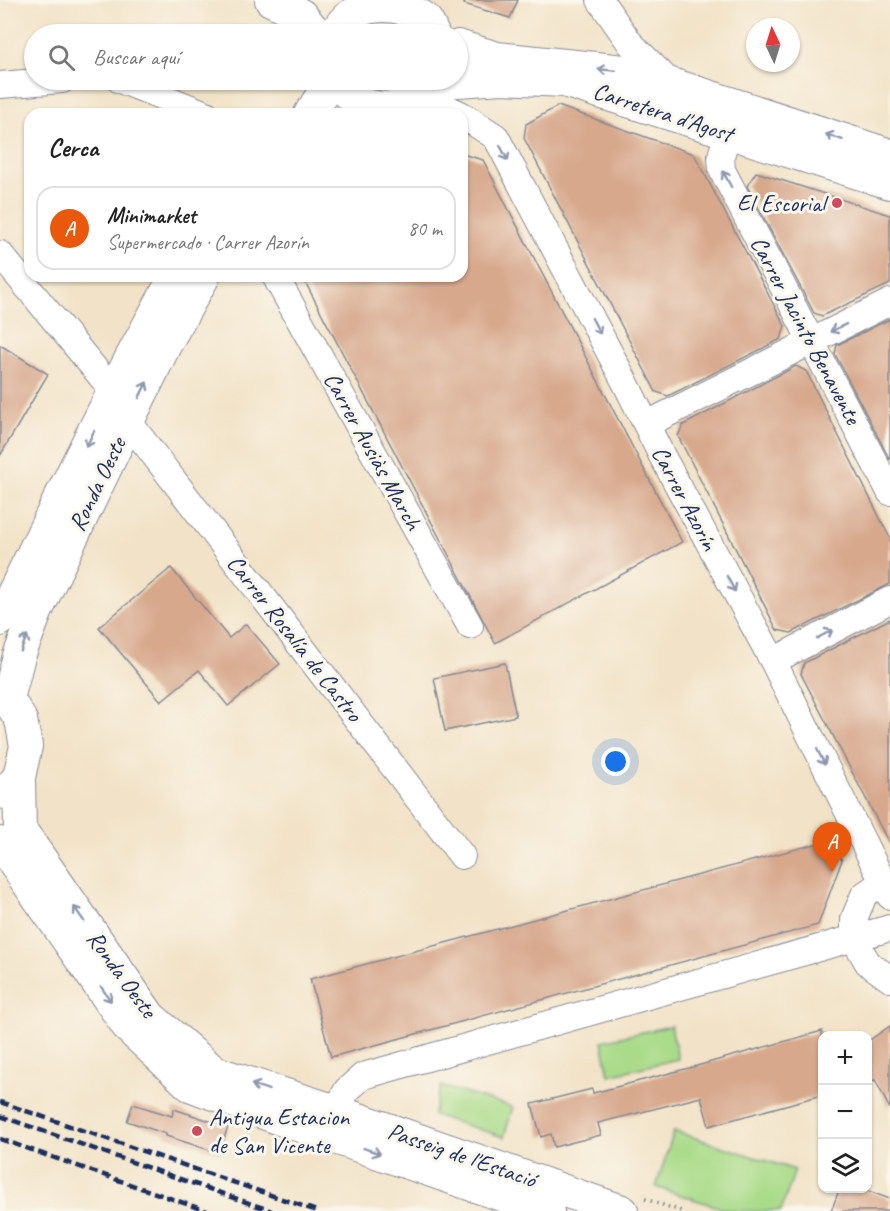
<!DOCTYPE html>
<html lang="es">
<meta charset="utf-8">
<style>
:root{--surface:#fff;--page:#f6f6f6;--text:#222;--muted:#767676;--line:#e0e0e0;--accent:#ea580c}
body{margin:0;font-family:Caveat,sans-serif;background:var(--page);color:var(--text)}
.controls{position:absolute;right:18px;bottom:18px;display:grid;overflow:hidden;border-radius:12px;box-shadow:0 2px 4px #0004}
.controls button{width:54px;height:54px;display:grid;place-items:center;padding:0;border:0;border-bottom:2px solid var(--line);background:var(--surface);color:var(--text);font:30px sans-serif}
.compass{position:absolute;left:746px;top:18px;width:54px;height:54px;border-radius:50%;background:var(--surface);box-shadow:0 2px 4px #0004;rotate:356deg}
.you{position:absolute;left:616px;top:762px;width:21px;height:21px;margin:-15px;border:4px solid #fff;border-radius:50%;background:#1a73e8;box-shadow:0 0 0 9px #1a73e833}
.badge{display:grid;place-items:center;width:39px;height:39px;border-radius:50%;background:var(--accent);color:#fff;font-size:20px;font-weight:700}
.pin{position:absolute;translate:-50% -50px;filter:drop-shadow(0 2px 3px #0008)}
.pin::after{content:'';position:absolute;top:32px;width:21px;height:18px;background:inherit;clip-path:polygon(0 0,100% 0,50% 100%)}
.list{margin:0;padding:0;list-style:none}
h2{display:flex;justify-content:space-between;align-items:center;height:78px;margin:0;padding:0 24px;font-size:26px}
h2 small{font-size:20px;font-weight:400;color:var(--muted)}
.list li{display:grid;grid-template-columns:39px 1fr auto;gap:18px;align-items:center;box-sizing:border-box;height:84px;margin:0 12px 12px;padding:0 12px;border:2px solid var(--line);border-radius:18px}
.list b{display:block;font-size:22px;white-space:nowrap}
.list p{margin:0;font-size:20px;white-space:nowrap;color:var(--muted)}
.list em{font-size:20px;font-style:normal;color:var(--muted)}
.icon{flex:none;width:33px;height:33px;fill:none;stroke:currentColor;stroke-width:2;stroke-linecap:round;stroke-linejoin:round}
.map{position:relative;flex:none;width:890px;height:1211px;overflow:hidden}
.search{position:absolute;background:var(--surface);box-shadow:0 2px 4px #0004;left:24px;top:24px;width:444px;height:66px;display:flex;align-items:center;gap:15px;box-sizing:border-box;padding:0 21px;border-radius:33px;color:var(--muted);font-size:22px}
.panel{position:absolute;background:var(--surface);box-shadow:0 2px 4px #0004;left:24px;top:108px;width:444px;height:174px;border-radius:18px}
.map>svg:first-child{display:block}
.green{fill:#aadb89;stroke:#628574;stroke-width:1.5}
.building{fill:#d7a88c}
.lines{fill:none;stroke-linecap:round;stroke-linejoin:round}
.minor-casing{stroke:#868993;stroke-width:28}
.major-casing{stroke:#868993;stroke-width:34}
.path{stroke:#868993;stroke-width:4;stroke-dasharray:1.5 4.5;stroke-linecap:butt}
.minor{stroke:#fff;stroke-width:26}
.major{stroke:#fff;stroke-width:32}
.rail{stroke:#1b2f5e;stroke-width:4.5;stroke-dasharray:9 4.5;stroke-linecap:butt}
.oneway{stroke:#8d97ae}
.poi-dot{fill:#d1495b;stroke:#fbf7ec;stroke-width:2}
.labels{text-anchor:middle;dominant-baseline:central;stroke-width:6;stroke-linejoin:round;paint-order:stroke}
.street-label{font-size:24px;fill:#1b2f5e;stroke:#fbf7ec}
.poi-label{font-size:24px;fill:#1b2f5e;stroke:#fbf7ec;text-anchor:end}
</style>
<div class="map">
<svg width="890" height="1211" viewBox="0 0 890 1211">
<rect width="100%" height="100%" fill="#fbf7ec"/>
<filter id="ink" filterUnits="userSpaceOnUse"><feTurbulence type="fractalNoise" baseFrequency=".0167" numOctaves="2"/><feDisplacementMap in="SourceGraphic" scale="12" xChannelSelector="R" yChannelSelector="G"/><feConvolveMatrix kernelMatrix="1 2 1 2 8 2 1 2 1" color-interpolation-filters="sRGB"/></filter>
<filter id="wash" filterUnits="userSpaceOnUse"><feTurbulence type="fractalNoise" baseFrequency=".008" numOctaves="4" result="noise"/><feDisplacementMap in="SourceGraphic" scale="24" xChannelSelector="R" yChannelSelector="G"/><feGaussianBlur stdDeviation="1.35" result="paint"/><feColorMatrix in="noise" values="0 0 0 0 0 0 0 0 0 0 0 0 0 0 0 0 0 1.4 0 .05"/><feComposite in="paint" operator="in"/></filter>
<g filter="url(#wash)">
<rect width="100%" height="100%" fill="#f2e3c8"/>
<path class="green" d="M671,1026L678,1059L609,1075L602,1041Z
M441,1086L513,1107L504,1137L433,1115Z
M674,1131L795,1170L781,1211H730L656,1187Z"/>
<g id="blocks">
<path class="building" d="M465,0H518L510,18L464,4Z
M558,106L694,154L785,326L781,339L668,396L656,392L524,138L526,124Z
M462,154L483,160L682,542L495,643L302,276H462Z
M756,172L890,215V284L822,316L814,313L747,186Z
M890,319V460L835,354L837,345Z
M0,345L48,374L0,456Z
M796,366L806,371L890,538V584L791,633L777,630L678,436L683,425Z
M171,568L229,638L246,624L280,664L228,706L199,670L161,701L99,627Z
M890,619V845L801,674L804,663Z
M505,663L516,716L445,731L434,678Z
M830,840L842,860L818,925L331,1057L310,979Z
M890,1026V1109L875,1080L867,1083V1042Z
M822,1031V1095L709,1126L701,1097L598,1123L601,1135L554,1147L551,1134L541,1137L532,1104L592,1089L593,1093L693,1067Z
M133,1104L172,1116L174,1109L228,1127L219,1153L166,1136V1134L127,1121Z
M840,1188H860L890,1199V1211H831Z"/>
</g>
</g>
<g filter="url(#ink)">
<use href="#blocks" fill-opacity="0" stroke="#868993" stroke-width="1.5"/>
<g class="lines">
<defs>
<path id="minor" d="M600,0L630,43L671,84
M120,80L206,114
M0,85L62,80
M419,95L460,114
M462,115L496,137L626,384L662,456L773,661L890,896
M728,133L721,156L722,170L890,492
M0,254L114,392
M275,276L470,626
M128,421L462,856
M647,424L890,302
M773,661L890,600
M883,882L864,895L854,919V939L868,963L890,979
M336,1111L347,1090L363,1076L890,928"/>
<path id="major" d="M271,0L301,15L317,34
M336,34C349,0 398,0 424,18C428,22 431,29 433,34
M458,46L497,58L624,71L671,84L890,155
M337,80C342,87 348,95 357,100C381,115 418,106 431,80
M429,83L502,78L564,81L890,183
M310,114L332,80
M0,620C57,505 112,388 176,276
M0,692L8,699L21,720L26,746L19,777L5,793
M8,699L19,656L37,610L166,343L204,276
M19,777L20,829L150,1017L214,1072L336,1111L622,1211
M0,843L129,1028L190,1085L277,1118L548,1211"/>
</defs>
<use href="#minor" class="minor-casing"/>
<use href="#major" class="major-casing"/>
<path class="path" d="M645,1199L681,1211"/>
<use href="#minor" class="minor"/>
<use href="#major" class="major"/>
<path class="rail" d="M0,1102L317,1211
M0,1116L272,1211
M0,1139L207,1211"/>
</g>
<defs><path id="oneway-shaft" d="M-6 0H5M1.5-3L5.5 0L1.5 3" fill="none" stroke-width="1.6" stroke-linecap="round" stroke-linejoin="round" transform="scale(1.5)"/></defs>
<g class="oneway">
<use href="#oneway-shaft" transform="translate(607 70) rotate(-175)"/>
<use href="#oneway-shaft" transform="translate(834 137) rotate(-162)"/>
<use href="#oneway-shaft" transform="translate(504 153) rotate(62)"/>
<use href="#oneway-shaft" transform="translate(727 179) rotate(-118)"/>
<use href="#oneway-shaft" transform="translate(596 326) rotate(62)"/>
<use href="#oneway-shaft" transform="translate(838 328) rotate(154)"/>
<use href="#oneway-shaft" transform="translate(143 390) rotate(-64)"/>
<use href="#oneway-shaft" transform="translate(90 439) rotate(117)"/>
<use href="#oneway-shaft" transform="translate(731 584) rotate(62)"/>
<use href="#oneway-shaft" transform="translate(825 634) rotate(-28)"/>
<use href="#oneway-shaft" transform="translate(24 643) rotate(-69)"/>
<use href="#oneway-shaft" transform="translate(821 757) rotate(64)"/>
<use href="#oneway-shaft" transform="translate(79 914) rotate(-125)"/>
<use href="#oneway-shaft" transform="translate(106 994) rotate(55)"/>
<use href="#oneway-shaft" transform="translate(260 1087) rotate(-162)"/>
<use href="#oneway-shaft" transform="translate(372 1151) rotate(19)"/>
</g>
</g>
<g class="poi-dot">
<circle cx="837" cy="203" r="6"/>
<circle cx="197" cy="1131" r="6"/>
</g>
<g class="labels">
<g class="street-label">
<text transform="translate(663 112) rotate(18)">Carretera d'Agost</text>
<text transform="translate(806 330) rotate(62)">Carrer Jacinto Benavente</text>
<text transform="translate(373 451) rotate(61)">Carrer Ausiàs March</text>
<text transform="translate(97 484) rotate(-64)">Ronda Oeste</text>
<text transform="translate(685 498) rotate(62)">Carrer Azorín</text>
<text transform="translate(295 638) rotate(52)">Carrer Rosalía de Castro</text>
<text transform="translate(122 974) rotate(54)">Ronda Oeste</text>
<text transform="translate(462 1155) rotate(19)">Passeig de l'Estació</text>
</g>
<g class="poi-label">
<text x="825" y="203">El Escorial</text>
<text x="209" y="1117" text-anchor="start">Antigua Estacion<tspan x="209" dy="28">de San Vicente</tspan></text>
</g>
</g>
</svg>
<div class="controls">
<button>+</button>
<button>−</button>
<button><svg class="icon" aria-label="layers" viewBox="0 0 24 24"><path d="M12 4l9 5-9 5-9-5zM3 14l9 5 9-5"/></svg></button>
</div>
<svg class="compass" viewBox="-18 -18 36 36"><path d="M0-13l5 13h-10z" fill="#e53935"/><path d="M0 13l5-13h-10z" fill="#767676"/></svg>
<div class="you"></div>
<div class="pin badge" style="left:832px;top:872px">A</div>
<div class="search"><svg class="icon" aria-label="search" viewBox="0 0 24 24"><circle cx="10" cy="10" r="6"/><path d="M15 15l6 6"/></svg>Buscar aquí</div>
<section class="panel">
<h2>Cerca<small></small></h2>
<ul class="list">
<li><span class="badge">A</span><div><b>Minimarket</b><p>Supermercado · Carrer Azorín</p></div><em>80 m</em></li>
</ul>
</section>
</div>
